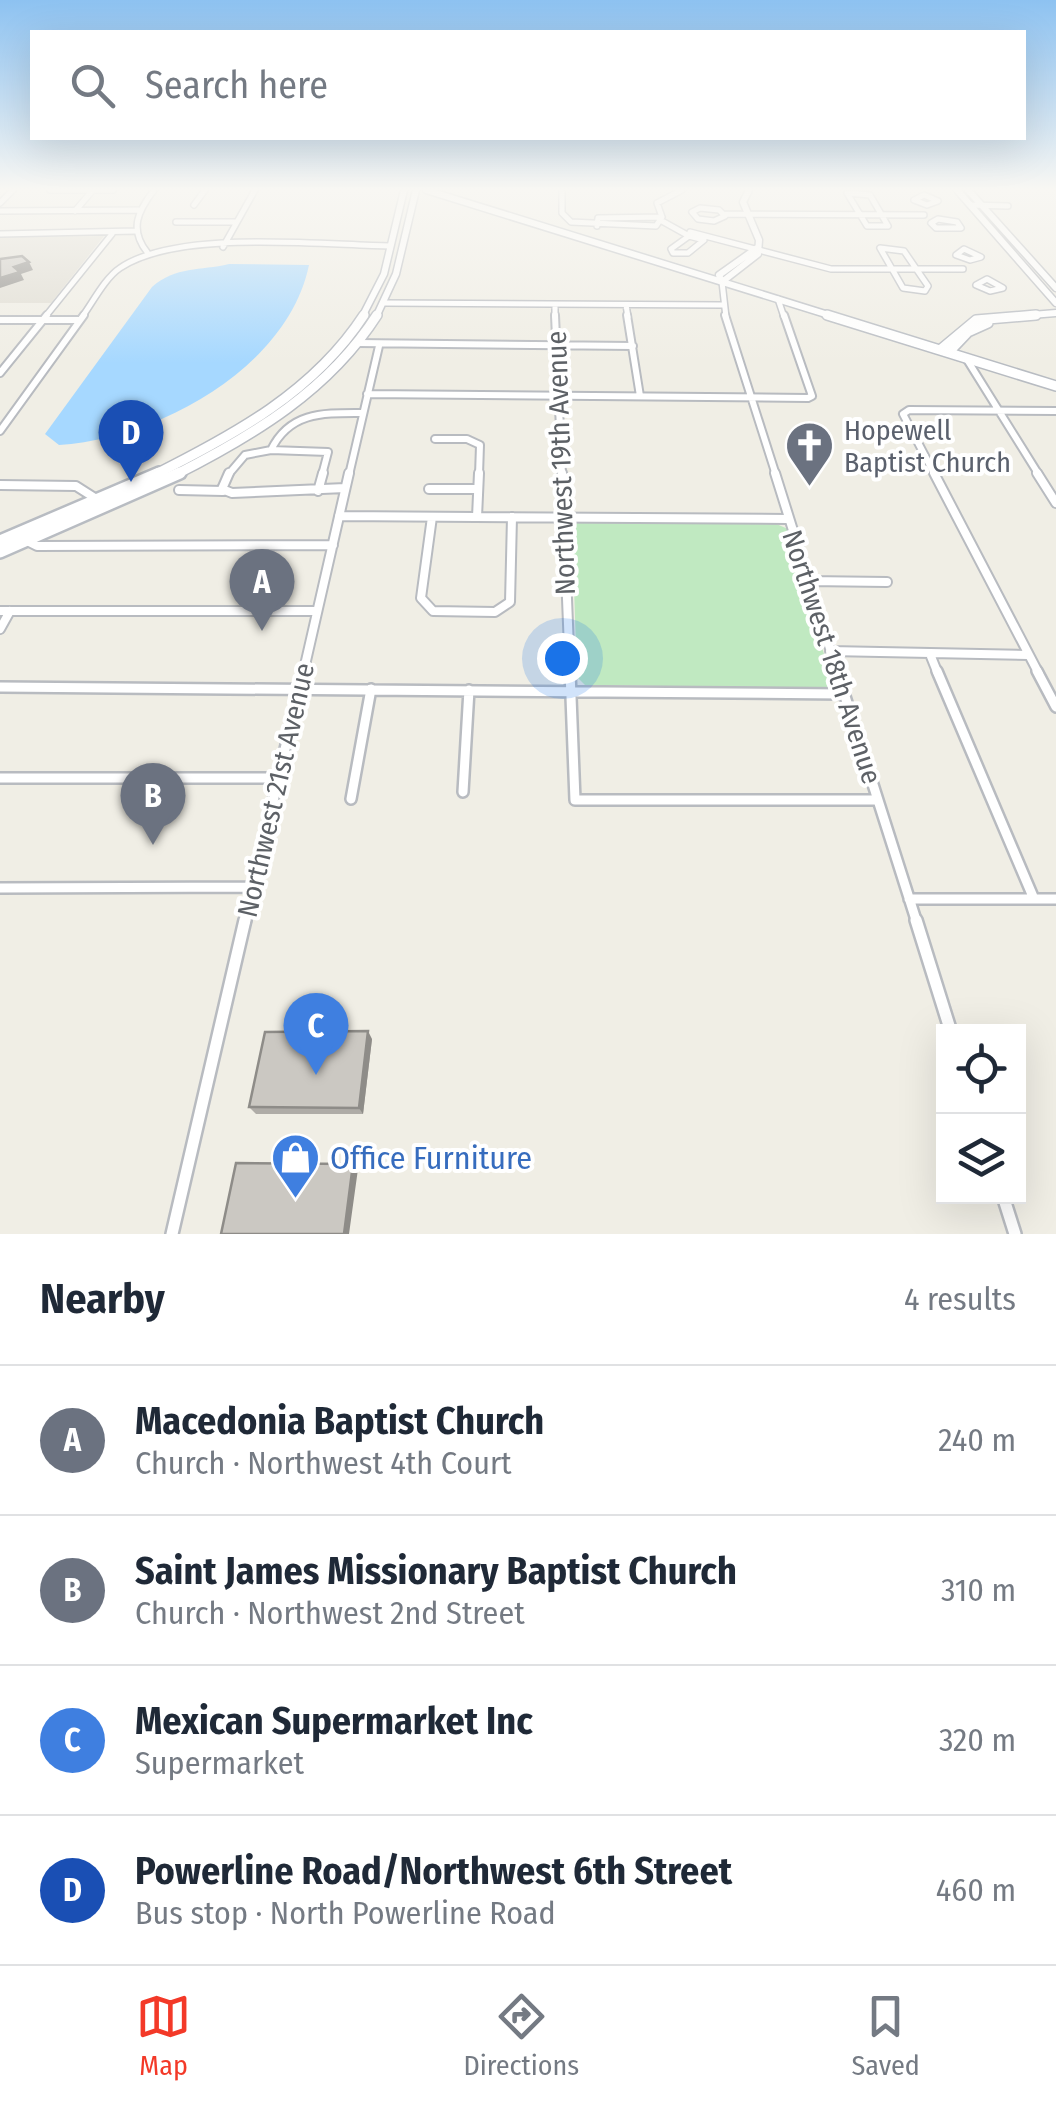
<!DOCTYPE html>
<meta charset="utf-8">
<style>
:root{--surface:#fff;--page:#f6f6f7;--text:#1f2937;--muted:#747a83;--line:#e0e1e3;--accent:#f33928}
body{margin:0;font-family:"Fira Sans Condensed",sans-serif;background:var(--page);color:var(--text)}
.controls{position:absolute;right:30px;bottom:30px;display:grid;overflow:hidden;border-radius:0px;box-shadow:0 10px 40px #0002}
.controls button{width:90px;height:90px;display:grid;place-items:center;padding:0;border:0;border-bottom:2px solid var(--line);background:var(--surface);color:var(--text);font:50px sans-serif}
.you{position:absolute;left:562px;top:658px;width:35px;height:35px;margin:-25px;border:8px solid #fff;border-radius:50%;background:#1a73e8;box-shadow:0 0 0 15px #1a73e833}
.badge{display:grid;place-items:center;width:65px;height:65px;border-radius:50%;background:var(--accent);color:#fff;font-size:32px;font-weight:700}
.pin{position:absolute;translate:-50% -82px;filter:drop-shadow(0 2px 5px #0008)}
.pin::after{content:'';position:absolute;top:52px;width:35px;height:30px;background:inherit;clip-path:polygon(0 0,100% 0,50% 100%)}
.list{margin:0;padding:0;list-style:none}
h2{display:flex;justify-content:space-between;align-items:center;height:130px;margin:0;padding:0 40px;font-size:42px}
h2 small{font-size:32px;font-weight:400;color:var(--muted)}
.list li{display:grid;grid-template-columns:65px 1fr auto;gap:30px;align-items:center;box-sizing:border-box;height:150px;padding:0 40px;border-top:2px solid var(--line)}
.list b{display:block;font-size:38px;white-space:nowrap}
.list p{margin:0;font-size:32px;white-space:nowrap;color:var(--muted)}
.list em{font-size:32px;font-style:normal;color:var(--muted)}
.icon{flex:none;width:55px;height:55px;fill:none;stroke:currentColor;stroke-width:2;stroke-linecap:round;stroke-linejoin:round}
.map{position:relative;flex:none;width:1056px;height:1234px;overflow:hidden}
.search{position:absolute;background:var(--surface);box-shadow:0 10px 40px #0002;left:30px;right:30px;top:30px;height:110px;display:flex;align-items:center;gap:25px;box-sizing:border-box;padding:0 35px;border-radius:0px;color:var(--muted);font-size:38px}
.sheet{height:730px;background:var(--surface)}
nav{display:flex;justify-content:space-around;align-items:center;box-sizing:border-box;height:140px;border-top:2px solid var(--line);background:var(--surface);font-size:28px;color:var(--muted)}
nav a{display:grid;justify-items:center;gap:5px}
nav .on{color:var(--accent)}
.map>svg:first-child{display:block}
.education{fill:#e0ddd3}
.green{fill:#c0e9c1}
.water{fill:#a6d8ff}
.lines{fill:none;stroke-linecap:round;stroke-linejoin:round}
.minor-far4-casing{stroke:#b8bbc0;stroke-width:8}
.minor-far3-casing{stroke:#b8bbc0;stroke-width:10}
.minor-far2-casing{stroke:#b8bbc0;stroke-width:12}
.minor-far1-casing{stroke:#b8bbc0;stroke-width:14}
.minor-casing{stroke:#b8bbc0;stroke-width:16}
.tertiary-casing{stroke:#b8bbc0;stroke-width:9}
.secondary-far2-casing{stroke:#b8bcc2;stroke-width:9}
.secondary-far1-casing{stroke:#b8bcc2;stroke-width:12}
.secondary-casing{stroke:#b8bcc2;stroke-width:16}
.minor-far4{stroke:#fff;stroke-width:5}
.minor-far3{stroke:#fff;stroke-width:6}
.minor-far2{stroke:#fff;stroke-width:8}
.minor-far1{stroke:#fff;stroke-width:9}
.minor{stroke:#fff;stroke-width:11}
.tertiary{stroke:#fff;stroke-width:6}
.secondary-far2{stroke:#fff;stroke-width:6}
.secondary-far1{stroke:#fff;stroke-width:9}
.secondary{stroke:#fff;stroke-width:11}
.wall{fill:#afaca7}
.shaded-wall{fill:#8e8c88}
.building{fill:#cbc8c2;stroke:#8e8c88;stroke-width:2.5}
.labels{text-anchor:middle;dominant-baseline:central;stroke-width:8;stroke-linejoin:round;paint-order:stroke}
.worship-label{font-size:28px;fill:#5b616d;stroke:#fff;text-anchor:start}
.street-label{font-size:28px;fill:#5d6166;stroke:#fff}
.near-shop-label{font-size:32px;fill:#366cbe;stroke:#fff;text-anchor:start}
</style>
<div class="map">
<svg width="1056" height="1234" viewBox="0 0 1056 1234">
<rect width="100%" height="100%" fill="#f0eee5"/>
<path class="education" d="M104,236L51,303H0V237Z"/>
<path class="green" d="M578,521L774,523L788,529L832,682L826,688L585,685L577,677L572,526Z"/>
<path class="water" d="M229,264L309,265C288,368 157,439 59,445L45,434L152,287C176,266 200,271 229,264Z"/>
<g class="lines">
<defs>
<path id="minor-far4" d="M50,190H113
M562,190V213L571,222L656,226L662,217
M847,193L870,195L888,226H867Z
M924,195L938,201L927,205L914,200Z
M0,203L13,190
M194,205L205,190
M970,205L1008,206
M700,208L719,210L725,216L714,221L698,219L692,212Z
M0,211L139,210
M75,211L93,190
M724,214L924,215
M938,219L957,222L961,228H936L931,223Z
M662,221L689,236
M176,222H236
M597,226L598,218L662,217L657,203L682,190
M690,232L831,269H963
M0,234L135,231
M689,236L704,240L688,253H673L671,249Z
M223,247L255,190
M880,248L904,251L928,286L925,291L903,288Z
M964,249L981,257L970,260L956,255Z
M147,252C129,229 138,211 154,190
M987,279L1003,288L990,291L976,285Z
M722,282L726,317
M778,299L784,317
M385,303L722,305
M555,305V317
M626,305L628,317
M45,317L112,234
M82,317C93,302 105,278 120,268C177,229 321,245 390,246"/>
<path id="minor-far3" d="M555,315L562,475
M627,315L640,396
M725,315L776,475
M0,320H80
M358,343L633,346
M966,358L1039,475
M0,373L47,315
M367,394L808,398L812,396L784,315
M0,431L84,315
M435,439H467L480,445L479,475
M271,450L328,452L322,475
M228,475L245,455L271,450C290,411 324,413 363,413
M349,475L379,346
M935,475L903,414L909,410L1056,411"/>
<path id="minor-far2" d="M229,473L222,489L232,493L345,488
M562,473L570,674
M775,473L838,674
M934,473L1039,674
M1037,473L1056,503
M0,485L76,486L98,500
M429,489H478
M179,490L223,491
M318,491L323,473
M339,516L788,519
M432,517L421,598L433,611L495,612L510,602L512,517
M477,517L479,473
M27,541L37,546L333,545
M808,581L887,582
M0,611H317
M0,629L10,611
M830,651L1028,655
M930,654L938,674
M303,674L349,473"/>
<path id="minor-far1" d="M570,671L575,800H878
M837,671L917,923
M937,671L1034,899
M1037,671L1056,707
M0,687L843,694
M0,778H277
M463,792L469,690
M351,799L371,689
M0,888L253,887
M909,899H1056
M245,923L303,671"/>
<path id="minor" d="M916,920L951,1032
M1003,1196L1015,1234
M172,1234L245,920"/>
<path id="tertiary" d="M749,190L743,202L759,240L758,254L722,282L719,275L757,248
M957,190L1056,303
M968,190L1056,288"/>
<path id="secondary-far2" d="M426,190L835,317
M362,317L384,274L404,190
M376,317L396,274L416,190
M1008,317L1056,313"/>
<path id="secondary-far1" d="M827,315L1056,386
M940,350L976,320L1036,315
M949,352L968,332L988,323
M154,475C234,435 314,392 364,315
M175,475C254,435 329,390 377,315"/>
<path id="secondary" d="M0,541L159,473
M0,552L180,473"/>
</defs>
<use href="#minor-far4" class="minor-far4-casing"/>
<use href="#minor-far3" class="minor-far3-casing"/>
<use href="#minor-far2" class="minor-far2-casing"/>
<use href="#minor-far1" class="minor-far1-casing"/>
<use href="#minor" class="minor-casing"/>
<use href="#tertiary" class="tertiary-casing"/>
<use href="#secondary-far2" class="secondary-far2-casing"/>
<use href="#secondary-far1" class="secondary-far1-casing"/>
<use href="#secondary" class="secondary-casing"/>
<use href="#minor-far4" class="minor-far4"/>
<use href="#minor-far3" class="minor-far3"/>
<use href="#minor-far2" class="minor-far2"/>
<use href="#minor-far1" class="minor-far1"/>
<use href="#minor" class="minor"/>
<use href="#tertiary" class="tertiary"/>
<use href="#secondary-far2" class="secondary-far2"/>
<use href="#secondary-far1" class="secondary-far1"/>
<use href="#secondary" class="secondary"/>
</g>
<path class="wall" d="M372,1039L363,1114H256L249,1107Z"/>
<path class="shaded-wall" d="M29,262L33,270L21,274L24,280L0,288V278L14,267Z
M368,1031L372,1039L363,1114L359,1108Z
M353,1164L358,1169L349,1234H344Z"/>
<path class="building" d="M22,256L29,262L14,267L20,272L0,278V259Z
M368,1031L359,1108L249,1107L265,1032Z
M236,1163L353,1164L344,1234H221Z"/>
<linearGradient id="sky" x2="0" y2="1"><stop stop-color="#8dc2f1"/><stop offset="0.52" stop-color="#f8f7f3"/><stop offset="1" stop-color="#f8f7f3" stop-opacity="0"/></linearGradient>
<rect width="1056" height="363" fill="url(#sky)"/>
<defs>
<symbol id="church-pin" viewBox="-11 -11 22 30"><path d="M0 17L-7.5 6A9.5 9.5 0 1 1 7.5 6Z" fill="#6b7280" stroke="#fff"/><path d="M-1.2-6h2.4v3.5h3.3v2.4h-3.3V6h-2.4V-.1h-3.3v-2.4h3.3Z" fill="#fff"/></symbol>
<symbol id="shop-pin" viewBox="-11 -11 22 30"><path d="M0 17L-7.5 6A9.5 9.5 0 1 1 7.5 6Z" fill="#3f7fe0" stroke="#fff"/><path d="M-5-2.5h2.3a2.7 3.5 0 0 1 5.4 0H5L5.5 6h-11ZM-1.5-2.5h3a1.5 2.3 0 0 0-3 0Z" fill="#fff"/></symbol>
</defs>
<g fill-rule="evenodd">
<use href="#church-pin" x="782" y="418" width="55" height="75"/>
<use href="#shop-pin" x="268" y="1130" width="55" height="75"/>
</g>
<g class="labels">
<g class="worship-label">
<text x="844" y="430">Hopewell<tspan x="844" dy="32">Baptist Church</tspan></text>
</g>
<g class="street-label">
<text transform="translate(561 463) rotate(-92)">Northwest 19th Avenue</text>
<text transform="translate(832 657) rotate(72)">Northwest 18th Avenue</text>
<text transform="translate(276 790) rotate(-77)">Northwest 21st Avenue</text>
</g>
<g class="near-shop-label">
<text x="330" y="1158">Office Furniture</text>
</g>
</g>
</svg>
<div class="controls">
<button><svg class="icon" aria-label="locate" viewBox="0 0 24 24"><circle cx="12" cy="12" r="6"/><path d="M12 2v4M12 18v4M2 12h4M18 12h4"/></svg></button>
<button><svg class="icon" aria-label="layers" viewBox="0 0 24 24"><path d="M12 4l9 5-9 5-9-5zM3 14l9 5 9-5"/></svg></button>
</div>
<div class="you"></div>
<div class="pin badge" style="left:262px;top:631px;background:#6b7280">A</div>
<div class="pin badge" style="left:153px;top:845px;background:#6b7280">B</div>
<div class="pin badge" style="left:316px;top:1075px;background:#3f7fe0">C</div>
<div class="pin badge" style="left:131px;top:482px;background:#1a4fb4">D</div>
<div class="search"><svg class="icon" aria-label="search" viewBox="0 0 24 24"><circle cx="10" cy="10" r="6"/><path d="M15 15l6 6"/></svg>Search here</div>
</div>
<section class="sheet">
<h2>Nearby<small>4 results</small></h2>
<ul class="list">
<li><span class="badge" style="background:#6b7280">A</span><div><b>Macedonia Baptist Church</b><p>Church · Northwest 4th Court</p></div><em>240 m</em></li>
<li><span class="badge" style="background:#6b7280">B</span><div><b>Saint James Missionary Baptist Church</b><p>Church · Northwest 2nd Street</p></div><em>310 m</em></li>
<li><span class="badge" style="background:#3f7fe0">C</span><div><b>Mexican Supermarket Inc</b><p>Supermarket</p></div><em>320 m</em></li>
<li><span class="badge" style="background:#1a4fb4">D</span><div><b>Powerline Road/Northwest 6th Street</b><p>Bus stop · North Powerline Road</p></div><em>460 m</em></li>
</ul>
</section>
<nav>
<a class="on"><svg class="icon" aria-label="map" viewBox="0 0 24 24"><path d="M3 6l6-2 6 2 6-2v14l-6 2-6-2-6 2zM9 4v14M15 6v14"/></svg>Map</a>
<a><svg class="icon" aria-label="directions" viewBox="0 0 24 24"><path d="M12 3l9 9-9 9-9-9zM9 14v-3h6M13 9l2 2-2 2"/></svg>Directions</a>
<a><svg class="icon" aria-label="saved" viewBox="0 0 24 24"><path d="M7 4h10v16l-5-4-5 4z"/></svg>Saved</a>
</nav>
